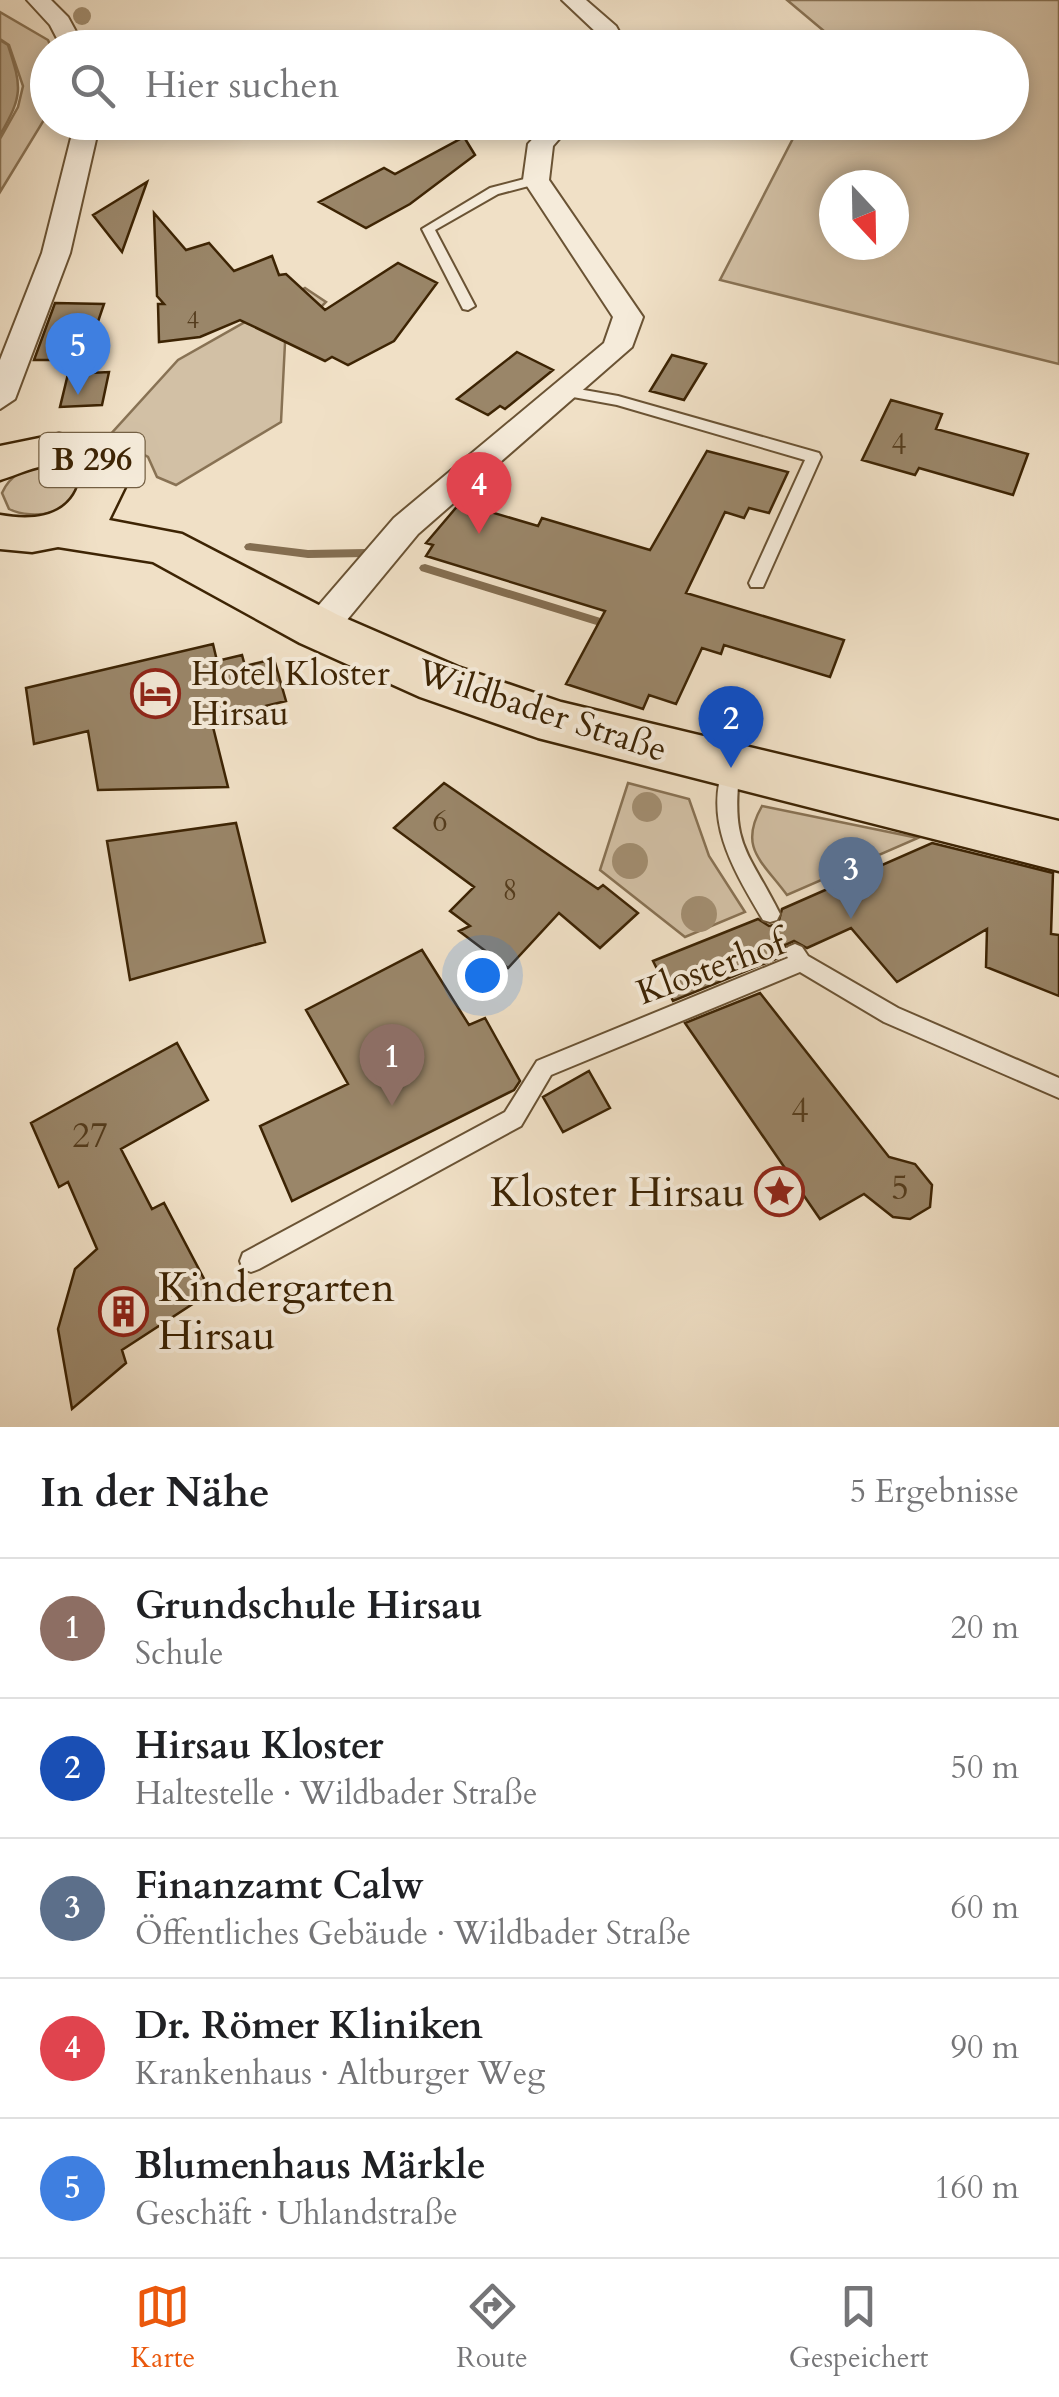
<!DOCTYPE html>
<html lang="de">
<meta charset="utf-8">
<style>
:root{--surface:#fff;--page:#f6f6f6;--text:#202124;--muted:#757577;--line:#e0e0e0;--accent:#ea580c}
body{margin:0;font-family:Cardo,serif;background:var(--page);color:var(--text)}
.compass{position:absolute;left:819px;top:170px;width:90px;height:90px;border-radius:50%;background:var(--surface);box-shadow:0 5px 15px #0003;rotate:158deg}
.you{position:absolute;left:482px;top:975px;width:35px;height:35px;margin:-25px;border:8px solid #fff;border-radius:50%;background:#1a73e8;box-shadow:0 0 0 15px #1a73e833}
.badge{display:grid;place-items:center;width:65px;height:65px;border-radius:50%;background:var(--accent);color:#fff;font-size:32px;font-weight:700}
.pin{position:absolute;translate:-50% -82px;filter:drop-shadow(0 2px 5px #0008)}
.pin::after{content:'';position:absolute;top:52px;width:35px;height:30px;background:inherit;clip-path:polygon(0 0,100% 0,50% 100%)}
.list{margin:0;padding:0;list-style:none}
h2{display:flex;justify-content:space-between;align-items:center;height:130px;margin:0;padding:0 40px;font-size:42px}
h2 small{font-size:32px;font-weight:400;color:var(--muted)}
.list li{display:grid;grid-template-columns:65px 1fr auto;gap:30px;align-items:center;box-sizing:border-box;height:140px;padding:0 40px;border-top:2px solid var(--line)}
.list b{display:block;font-size:38px;white-space:nowrap}
.list p{margin:0;font-size:32px;white-space:nowrap;color:var(--muted)}
.list em{font-size:32px;font-style:normal;color:var(--muted)}
.icon{flex:none;width:55px;height:55px;fill:none;stroke:currentColor;stroke-width:2;stroke-linecap:round;stroke-linejoin:round}
.map{position:relative;flex:none;width:1059px;height:1427px;overflow:hidden}
.search{position:absolute;background:var(--surface);box-shadow:0 5px 15px #0003;left:30px;right:30px;top:30px;height:110px;display:flex;align-items:center;gap:25px;box-sizing:border-box;padding:0 35px;border-radius:55px;color:var(--muted);font-size:38px}
.sheet{height:830px;background:var(--surface)}
nav{display:flex;justify-content:space-around;align-items:center;box-sizing:border-box;height:140px;border-top:2px solid var(--line);background:var(--surface);font-size:28px;color:var(--muted)}
nav a{display:grid;justify-items:center;gap:5px}
nav .on{color:var(--accent)}
.map>svg:first-child{display:block}
.green{fill:#d2c0a5;stroke:#887254;stroke-width:2.5;fill-rule:evenodd}
.water{fill:#b3a084;stroke:#846e51;stroke-width:2.5}
.lines{fill:none;stroke-linecap:round;stroke-linejoin:round}
.stream{fill:#846e51;fill-rule:evenodd}
.building{fill:#9a8669;stroke:#3d2404;stroke-width:2.5}
.service-casing{stroke:#6a5334;stroke-width:4}
.minor-casing{stroke:#6a5334;stroke-width:4}
.primary-casing{stroke:#3d2404;stroke-width:5}
.service{fill:#f5ebda;fill-rule:evenodd}
.minor{fill:#f5ebda;fill-rule:evenodd}
.primary{fill:#f0e0c6;fill-rule:evenodd}
.tree{fill:#a28e71}
.labels{text-anchor:middle;dominant-baseline:central;stroke-width:8;stroke-linejoin:round;paint-order:stroke}
.far-number-label{font-size:25px;fill:#543c1d}
.number-label{font-size:30px;fill:#543c1d}
.shield{fill:#f5ebda;stroke:#746044;stroke-width:2.5}
.shield-label{font-size:32px;font-weight:bold;fill:#3d2404}
.poi-label{font-size:35px;fill:#3d2404;stroke:#f5ebda;text-anchor:start}
.street-label{font-size:35px;fill:#3d2404;stroke:#f5ebda}
.near-number-label{font-size:35px;fill:#543c1d}
.near-poi-label{font-size:42px;fill:#3d2404;stroke:#f5ebda;text-anchor:end}
</style>
<div class="map">
<svg width="1059" height="1427" viewBox="0 0 1059 1427">
<rect width="100%" height="100%" fill="#f0e0c6"/>
<filter id="stains"><feTurbulence type="fractalNoise" baseFrequency=".002" numOctaves="4"/><feColorMatrix values="0 0 0 0 .2 0 0 0 0 .09 0 0 0 0 .02 0 0 0 .5 -.17"/></filter>
<radialGradient id="worn" r=".72"><stop offset=".6" stop-color="#630" stop-opacity="0"/><stop offset="1" stop-color="#630" stop-opacity=".3"/></radialGradient>
<path class="green" d="M787,0H1059V364L720,280L801,123L1012,122V48L843,47ZM834,185H894V245H834Z
M0,12L48,40L51,47L48,48L47,115L0,192V139L18,107L23,86L9,45L0,39Z
M305,288L326,302L285,343L281,422L176,485L157,477L148,457L109,436L178,360Z
M48,464L70,468L80,481C78,514 33,521 9,509L2,493C11,472 28,469 48,464Z
M628,783L689,799L709,856L745,912L685,937L600,870Z
M762,806L918,838L787,895C762,861 738,848 762,806Z"/>
<path class="water" d="M0,40L8,45C22,88 23,95 0,135Z"/>
<g class="lines">
<path class="stream" d="M250,543L308,550L366,549L372,553L366,557L308,558L246,550L244,547L246,544Z
M425,564L607,620L609,623L603,627L421,571L419,568L421,565Z"/>
</g>
<path class="building" d="M464,137L475,155L410,204L366,228L319,202L384,168L395,174Z
M147,182L122,252L93,215Z
M154,213L186,250L209,243L234,271L272,256L279,275L286,274L325,310L398,263L437,283L394,341L348,365L332,357L325,361L240,320L200,337L159,342L158,304H164L157,296Z
M55,303L104,304L85,360H34Z
M517,352L553,370L505,409L500,406L488,415L457,399Z
M672,355L706,364L684,400L650,391Z
M109,372L102,405L60,407L68,374Z
M891,400L942,414L936,429L1028,454L1013,495L919,468L915,475L862,460Z
M707,451L788,472L769,513L749,508L744,518L725,512L686,593L844,640L830,677L724,645L721,654L702,648L676,704L649,695L643,709L566,684L605,611L426,556L433,545L426,543L460,503L538,526L542,518L650,550Z
M213,644L217,661L242,655L245,666L274,659L286,701L211,719L228,787L98,790L88,731L34,744L26,688Z
M444,783L598,889L603,885L638,913L600,948L559,913L508,968L459,931L470,926L450,911L474,887L394,828Z
M236,823L265,942L130,980L107,841Z
M932,843L1053,873L1051,934L1059,935V996L986,967L987,929L897,982L851,928L807,948L794,941L785,945L783,956L673,1001L653,961L758,919L769,926L778,924L782,909Z
M422,950L469,1025L485,1018L520,1081L514,1090L292,1201L260,1126L348,1084L306,1010Z
M760,993L889,1157L915,1164L932,1185L930,1207L910,1219L893,1217L864,1194L820,1219L685,1023Z
M177,1043L208,1100L121,1149L152,1209L164,1203L211,1292L122,1350L126,1363L72,1409L58,1329L75,1269L97,1249L68,1182L59,1187L31,1123Z
M589,1071L610,1108L563,1132L543,1097Z"/>
<g class="lines">
<defs>
<path id="service" d="M717,122H735L754,131L748,135Z
M536,176L542,180L540,183L498,194L435,230L475,306L468,310L463,309L422,229L490,188Z
M567,387L618,396L819,453L821,457L763,587H751L749,583L805,460L617,405L562,395L560,392Z
M731,761L737,763L740,768C730,846 748,850 780,914L777,920L770,922L763,920C735,872 702,821 725,763Z
M795,944L802,947L808,956L898,1008L1059,1078V1098L884,1022L800,972L551,1075L521,1126L259,1269L251,1272L243,1269L240,1261L243,1253L505,1112L537,1061L788,958L785,953L788,947Z"/>
<path id="minor" d="M27,0H51L68,17L85,48H62L50,25Z
M562,0H586L616,26L628,48H605L598,34Z
M75,122H100L70,253L15,399L0,409V360L42,253Z
M548,122H574L553,146L549,180L643,317L632,347L418,534L332,638L319,642L306,638L301,629L306,620L394,518L604,343L613,317L523,180L528,144Z"/>
<path id="primary" d="M59,434C94,439 111,449 128,481L109,520L182,534L338,615L458,667L561,702L1059,821V871L538,738L420,697L300,643L153,562L58,547L32,552L0,549V515C33,521 70,518 80,481C61,450 27,472 0,480V446Z"/>
</defs>
<use href="#service" class="service-casing"/>
<use href="#minor" class="minor-casing"/>
<use href="#primary" class="primary-casing"/>
<use href="#service" class="service"/>
<use href="#minor" class="minor"/>
<use href="#primary" class="primary"/>
</g>
<g class="tree">
<circle cx="82" cy="16" r="9"/>
<circle cx="647" cy="807" r="15"/>
<circle cx="630" cy="861" r="18"/>
<circle cx="699" cy="914" r="18"/>
</g>
<defs>
<symbol id="hotel-ring" viewBox="-11 -11 22 22"><circle r="9.5" fill="#f5ebda" stroke="#8f2418" stroke-width="1.5"/><path d="M-6-4.5h1.5V1H6V5H4.5V3h-9V5H-6ZM-4 0a1.8 1.8 0 1 1 3.6 0ZM.5 0V-2.5h3Q6-2.5 6 0Z" fill="#8f2418"/></symbol>
<symbol id="sight-ring" viewBox="-11 -11 22 22"><circle r="9.5" fill="#f5ebda" stroke="#8f2418" stroke-width="1.5"/><path d="M0-6L1.8-2.2L6-1.7L2.9 1.2L3.7 5.4L0 3.3L-3.7 5.4L-2.9 1.2L-6-1.7L-1.8-2.2Z" fill="#8f2418"/></symbol>
<symbol id="building-ring" viewBox="-11 -11 22 22"><circle r="9.5" fill="#f5ebda" stroke="#8f2418" stroke-width="1.5"/><path d="M-4-6H4V6H1V3H-1V6H-4ZM-2.5-4.3h1.7v1.8h-1.7ZM.8-4.3h1.7v1.8H.8ZM-2.5-1h1.7V.8h-1.7ZM.8-1h1.7V.8H.8Z" fill="#8f2418"/></symbol>
</defs>
<g fill-rule="evenodd">
<use href="#hotel-ring" x="128" y="666" width="55" height="55"/>
<use href="#sight-ring" x="752" y="1164" width="55" height="55"/>
<use href="#building-ring" x="96" y="1284" width="55" height="55"/>
</g>
<g class="labels">
<g class="far-number-label">
<text x="193" y="320">4</text>
</g>
<g class="number-label">
<text x="899" y="444">4</text>
<text x="440" y="821">6</text>
<text x="510" y="890">8</text>
</g>
<rect class="shield" x="39.5" y="433" width="105" height="54" rx="8"/>
<g class="shield-label">
<text x="92" y="460">B 296</text>
</g>
<g class="poi-label">
<text x="191" y="674">Hotel Kloster<tspan x="191" dy="40">Hirsau</tspan></text>
</g>
<g class="street-label">
<text transform="translate(542 711) rotate(18)">Wildbader Straße</text>
<text transform="translate(711 968) rotate(-20)">Klosterhof</text>
</g>
<g class="near-number-label">
<text x="800" y="1111">4</text>
<text x="90" y="1136">27</text>
<text x="900" y="1188">5</text>
</g>
<g class="near-poi-label">
<text x="745" y="1192">Kloster Hirsau</text>
<text x="158" y="1287" text-anchor="start">Kindergarten<tspan x="158" dy="48">Hirsau</tspan></text>
</g>
</g>
<rect width="100%" height="100%" filter="url(#stains)"/>
<rect width="100%" height="100%" fill="url(#worn)"/>
</svg>
<svg class="compass" viewBox="-18 -18 36 36"><path d="M0-13l5 13h-10z" fill="#e53935"/><path d="M0 13l5-13h-10z" fill="#757577"/></svg>
<div class="you"></div>
<div class="pin badge" style="left:392px;top:1106px;background:#8d6e63">1</div>
<div class="pin badge" style="left:731px;top:768px;background:#1a4fb4">2</div>
<div class="pin badge" style="left:851px;top:919px;background:#5c6f8a">3</div>
<div class="pin badge" style="left:479px;top:534px;background:#e0444e">4</div>
<div class="pin badge" style="left:78px;top:395px;background:#3f7fe0">5</div>
<div class="search"><svg class="icon" aria-label="search" viewBox="0 0 24 24"><circle cx="10" cy="10" r="6"/><path d="M15 15l6 6"/></svg>Hier suchen</div>
</div>
<section class="sheet">
<h2>In der Nähe<small>5 Ergebnisse</small></h2>
<ul class="list">
<li><span class="badge" style="background:#8d6e63">1</span><div><b>Grundschule Hirsau</b><p>Schule</p></div><em>20 m</em></li>
<li><span class="badge" style="background:#1a4fb4">2</span><div><b>Hirsau Kloster</b><p>Haltestelle · Wildbader Straße</p></div><em>50 m</em></li>
<li><span class="badge" style="background:#5c6f8a">3</span><div><b>Finanzamt Calw</b><p>Öffentliches Gebäude · Wildbader Straße</p></div><em>60 m</em></li>
<li><span class="badge" style="background:#e0444e">4</span><div><b>Dr. Römer Kliniken</b><p>Krankenhaus · Altburger Weg</p></div><em>90 m</em></li>
<li><span class="badge" style="background:#3f7fe0">5</span><div><b>Blumenhaus Märkle</b><p>Geschäft · Uhlandstraße</p></div><em>160 m</em></li>
</ul>
</section>
<nav>
<a class="on"><svg class="icon" aria-label="map" viewBox="0 0 24 24"><path d="M3 6l6-2 6 2 6-2v14l-6 2-6-2-6 2zM9 4v14M15 6v14"/></svg>Karte</a>
<a><svg class="icon" aria-label="directions" viewBox="0 0 24 24"><path d="M12 3l9 9-9 9-9-9zM9 14v-3h6M13 9l2 2-2 2"/></svg>Route</a>
<a><svg class="icon" aria-label="saved" viewBox="0 0 24 24"><path d="M7 4h10v16l-5-4-5 4z"/></svg>Gespeichert</a>
</nav>
